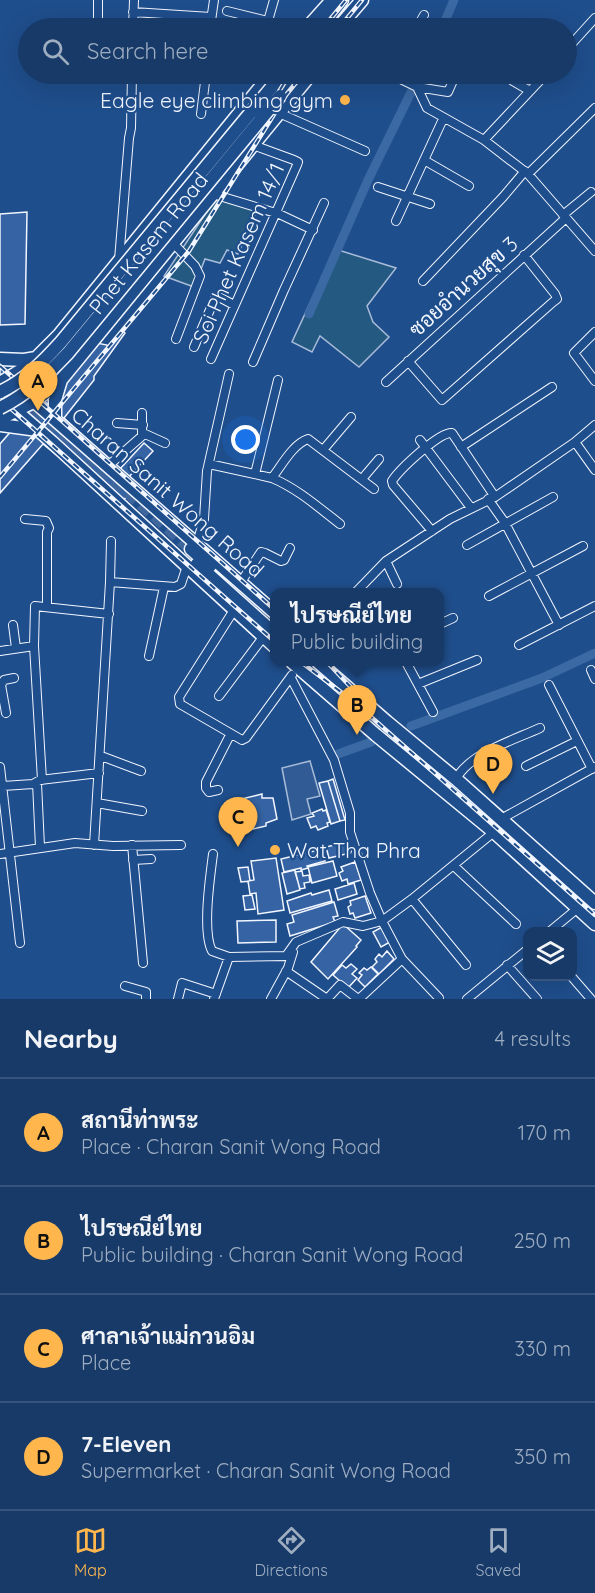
<!DOCTYPE html>
<meta charset="utf-8">
<style>
:root{--surface:#173a69;--page:#20416f;--text:#f1f3f6;--muted:#9eadc0;--line:#36547d;--accent:#ffb74d}
body{margin:0;font-family:Quicksand,Sarabun,sans-serif;background:var(--page);color:var(--text)}
.controls{position:absolute;right:18px;bottom:18px;display:grid;overflow:hidden;border-radius:12px;box-shadow:0 6px 24px #0002}
.controls button{width:54px;height:54px;display:grid;place-items:center;padding:0;border:0;border-bottom:2px solid var(--line);background:var(--surface);color:var(--text);font:30px sans-serif}
.you{position:absolute;left:246px;top:440px;width:21px;height:21px;margin:-15px;border:4px solid #fff;border-radius:50%;background:#1a73e8;box-shadow:0 0 0 9px #1a73e833}
.badge{display:grid;place-items:center;width:39px;height:39px;border-radius:50%;background:var(--accent);color:#111;font-size:20px;font-weight:700}
.pin{position:absolute;translate:-50% -50px;filter:drop-shadow(0 2px 3px #0008)}
.pin::after{content:'';position:absolute;top:32px;width:21px;height:18px;background:inherit;clip-path:polygon(0 0,100% 0,50% 100%)}
.popup{position:absolute;left:270px;top:588px;width:174px;height:78px;box-sizing:border-box;display:grid;place-content:center;border-radius:12px;background:var(--surface);filter:drop-shadow(0 2px 4px #0005);font-size:20px;white-space:nowrap;color:var(--muted)}
.popup b{font-size:22px;color:var(--text)}
.popup::after{content:'';position:absolute;left:50%;top:100%;margin-left:-12px;border:12px solid transparent;border-top-color:var(--surface)}
.list{margin:0;padding:0;list-style:none}
h2{display:flex;justify-content:space-between;align-items:center;height:78px;margin:0;padding:0 24px;font-size:26px}
h2 small{font-size:20px;font-weight:400;color:var(--muted)}
.list li{display:grid;grid-template-columns:39px 1fr auto;gap:18px;align-items:center;box-sizing:border-box;height:108px;padding:0 24px;border-top:2px solid var(--line)}
.list b{display:block;font-size:22px;white-space:nowrap}
.list p{margin:0;font-size:20px;white-space:nowrap;color:var(--muted)}
.list em{font-size:20px;font-style:normal;color:var(--muted)}
.icon{flex:none;width:33px;height:33px;fill:none;stroke:currentColor;stroke-width:2;stroke-linecap:round;stroke-linejoin:round}
.map{position:relative;flex:none;width:595px;height:999px;overflow:hidden}
.search{position:absolute;background:var(--surface);box-shadow:0 6px 24px #0002;left:18px;right:18px;top:18px;height:66px;display:flex;align-items:center;gap:15px;box-sizing:border-box;padding:0 21px;border-radius:33px;color:var(--muted);font-size:22px}
.sheet{height:510px;background:var(--surface)}
nav{display:flex;justify-content:space-around;align-items:center;box-sizing:border-box;height:84px;border-top:2px solid var(--line);background:var(--surface);font-size:16px;color:var(--muted)}
nav a{display:grid;justify-items:center;gap:3px}
nav .on{color:var(--accent)}
.map>svg:first-child{display:block}
.green{fill:#245a82;stroke:#a8bbd7;stroke-width:1.5}
.parking{fill:#305b95;stroke:#a8bbd7;stroke-width:1.5}
.lines{fill:none;stroke-linecap:round;stroke-linejoin:round}
.canal{stroke:#3b69a3;stroke-width:9}
.building{fill:#3563a3;stroke:#f2f6ff;stroke-width:1.5}
.primary-tunnel{stroke:#3f679d;stroke-width:12;stroke-dasharray:12 6;stroke-linecap:butt}
.street-casing{stroke:#f2f6ff;stroke-width:10}
.primary-casing{stroke:#f2f6ff;stroke-width:15}
.street{stroke:#1f4e8c;stroke-width:8}
.primary{stroke:#1f4e8c;stroke-width:12}
.rail-casing{stroke:#f2f6ff;stroke-width:4.5}
.rail{stroke:#1f4e8c;stroke-width:2;stroke-dasharray:7;stroke-linecap:butt}
.primary-bridge-casing{stroke:#f2f6ff;stroke-width:15;stroke-linecap:butt}
.primary-bridge{stroke:#1f4e8c;stroke-width:12}
.poi-dot{fill:#ffb74d;stroke:#1f4e8c;stroke-width:2}
.labels{text-anchor:middle;dominant-baseline:central;stroke-width:4.5;stroke-linejoin:round;paint-order:stroke}
.poi-label{font-size:21px;fill:#f2f6ff;stroke:#1f4e8c;text-anchor:end}
.street-label{font-size:21px;fill:#f2f6ff;stroke:#1f4e8c}
</style>
<div class="map">
<svg width="595" height="999" viewBox="0 0 595 999">
<rect width="100%" height="100%" fill="#1f4e8c"/>
<path class="green" d="M218,195L258,208L238,254L227,250L220,263L205,259L194,287L164,276Z
M335,249L396,268L367,306L373,322L389,337L359,367L320,336L312,352L292,342Z"/>
<path class="parking" d="M310,761L320,796L307,799L311,814L292,820L282,768Z"/>
<g class="lines">
<path class="canal" d="M442,28L454,0
M309,314L368,180L420,74
M411,726L542,678L595,653
M338,754L371,742"/>
</g>
<path class="building" d="M27,212L25,324L0,325V214Z
M123,331L125,333L94,376V380L64,418L113,463L118,471L144,443L153,451L126,480L131,484L129,497L118,501L94,486L43,444L0,493V444L19,422L0,404V368L8,374L12,373L41,399L92,342L107,345V351Z
M333,779L345,820L340,821L328,781Z
M328,781L340,821L331,824L319,783Z
M262,794V798H273L277,819L266,823V826L253,829V825L230,829L225,803Z
M322,809L323,811L326,810L330,822L327,823L328,826L318,830L316,826L311,828L307,818L314,816L312,813Z
M347,842L350,853L329,858L326,847Z
M322,849L325,861L307,866L308,868L301,870V868L284,872L281,859Z
M276,858L284,910L258,914L256,893L250,894L248,881L254,880L251,861Z
M333,861L337,876L312,883L308,867Z
M355,862L361,880L348,884L347,879L342,881L339,873L343,871L341,867Z
M248,867L250,881L241,882L238,868Z
M295,870L300,890L287,894L282,873Z
M302,871L303,876L309,875L310,882L304,883L305,888L300,889L295,872Z
M354,883L357,894L338,900L335,889Z
M329,890L332,901L290,913L287,901L311,893L312,895Z
M252,895L255,909L245,910L243,896Z
M365,896L371,913L355,918L353,913L350,914L348,907L351,905L350,901Z
M334,902L338,916L333,917L335,922L290,936L287,924L294,922L292,915Z
M276,920V942L238,943L237,921Z
M343,924L361,940L356,946L357,947L328,979L311,962Z
M382,927L390,942L381,947L373,932Z
M387,951L394,959L379,974L372,967L377,962L375,959L379,954L382,957Z
M351,964L357,969L352,974L357,978L348,988L333,975L342,965L346,968Z
M371,967L378,974L365,987L358,980L362,975L359,973L364,968L367,970Z"/>
<g class="lines">
<path class="primary-tunnel" d="M17,401L77,455
M74,444L191,549"/>
<defs>
<path id="street" d="M98,0V28
M227,11L296,28
M133,12L211,17
M133,28L134,0
M210,28L214,0
M266,28L274,0
M417,28L424,15
M566,50L595,18
M150,74L206,77
M390,74L417,87L427,108L484,140L528,174L595,251
M501,74L530,91
M417,87L448,92L456,74
M279,113L365,151
M201,114L206,74
M484,140L546,74
M424,160L469,186
M528,174L595,108
M378,187L430,204
M213,194L279,214L313,230
M563,215L591,192
M396,221L443,119
M173,243L195,266L200,276L176,339
M119,260L129,138L131,128L132,74
M423,281L503,197L525,171
M595,332L574,353L595,381
M194,347L215,298L219,297L234,305
M211,359L297,165L298,162L294,160L253,145
M408,361L442,400L553,302L557,299L555,294L524,255
M253,362L284,290L324,203
M386,382L566,218
M117,423L143,425
M143,433L165,443
M420,440L471,508
M575,442L595,470
M461,447L552,387
M323,450L351,417
M209,464L272,478C298,489 318,507 340,524
M108,466L142,436V413
M255,474L278,380
M272,478C282,465 293,444 308,439L374,489
M362,479L379,459
M488,499L505,523L559,625
M25,519L46,521L49,528L47,532V607
M432,531L393,485L392,481C400,469 439,432 452,433L495,497
M197,543L204,519L207,471L229,374
M467,545L553,497
M386,561L397,584
M110,582L111,541
M241,582L261,552L265,553L281,561L284,560L290,548
M356,592L386,561L450,519L495,497L575,442L595,425
M489,596L583,546
M234,610L179,697L180,704L242,740L246,738L292,675
M440,624L453,618
M13,625L16,648
M519,645L595,606
M0,651L34,646
M149,656L164,587
M406,662L433,712
M591,670L595,679
M291,678L334,760L350,813V832L370,893L382,921L402,959L439,998
M418,684L477,660
M549,685L592,769
M219,696L264,636
M6,713L1,685L4,680L14,678
M101,756L141,771
M526,766L577,741
M0,767L20,943
M456,779C470,753 514,740 540,728
M42,780L34,646L35,606L109,614
M37,783L40,847
M3,786L33,784L40,780L99,773
M218,790L209,792L206,788V782L230,735
M97,803L142,811
M501,819L595,767
M94,845L110,582L175,587L181,584L187,566
M132,845L143,963
M0,854L75,843L113,846L181,845
M213,854C210,877 202,932 212,951L229,957L286,956L296,942L343,922L363,926L382,921L412,899L494,832
M133,860L151,859
M454,866L516,924
M412,899L466,965
M549,932L578,908
M507,965L537,999
M286,971L327,999L340,985L358,999
M571,976L591,999
M125,986L146,992V999
M178,999L182,983L216,994
M214,999L229,957
M271,999L288,968L293,952
M359,999L402,959
M467,999L528,949"/>
<path id="primary" d="M307,28L332,0
M320,28L342,0
M338,28L362,0
M271,88L283,74
M280,96L299,74
M0,359L24,360L36,358
M0,383L28,366L59,335L271,74
M28,396L274,612
M0,397L52,442L274,646
M0,419L35,401L61,380L311,74
M55,419V400L61,380
M0,425L38,430
M191,549L210,566
M197,564L274,633
M292,662L376,735L494,832L595,924
M318,662L387,722L456,779L595,903"/>
</defs>
<use href="#street" class="street-casing"/>
<use href="#primary" class="primary-casing"/>
<use href="#street" class="street"/>
<use href="#primary" class="primary"/>
<defs>
<path id="rail" d="M323,28L346,0
M339,28L362,0
M250,137L290,74
M0,366L274,609
M0,399L274,641
M0,477L189,251L286,95L303,74
M301,662L353,701L595,915
M327,662L366,703"/>
</defs>
<use href="#rail" class="rail-casing"/>
<use href="#rail" class="rail"/>
<defs>
<path id="primary-bridge" d="M0,392C25,380 43,362 61,342L271,88
M0,408C28,394 47,375 68,353L280,96"/>
</defs>
<use href="#primary-bridge" class="primary-bridge-casing"/>
<use href="#primary-bridge" class="primary-bridge"/>
</g>
<g class="poi-dot">
<circle cx="345" cy="100" r="6"/>
<circle cx="275" cy="850" r="6"/>
</g>
<g class="labels">
<g class="poi-label">
<text x="333" y="100">Eagle eye climbing gym</text>
<text x="287" y="850" text-anchor="start">Wat Tha Phra</text>
</g>
<g class="street-label">
<text transform="translate(148 243) rotate(-51)">Phet Kasem Road</text>
<text transform="translate(238 253) rotate(-66)">Soi Phet Kasem 14/1</text>
<text transform="translate(463 286) rotate(-42)">ซอยอำนวยสุข 3</text>
<text transform="translate(168 492) rotate(41)">Charan Sanit Wong Road</text>
</g>
</g>
</svg>
<div class="controls">
<button><svg class="icon" aria-label="layers" viewBox="0 0 24 24"><path d="M12 4l9 5-9 5-9-5zM3 14l9 5 9-5"/></svg></button>
</div>
<div class="you"></div>
<div class="pin badge" style="left:38px;top:411px">A</div>
<div class="pin badge" style="left:357px;top:735px">B</div>
<div class="popup"><b>ไปรษณีย์ไทย</b>Public building</div>
<div class="pin badge" style="left:238px;top:847px">C</div>
<div class="pin badge" style="left:493px;top:794px">D</div>
<div class="search"><svg class="icon" aria-label="search" viewBox="0 0 24 24"><circle cx="10" cy="10" r="6"/><path d="M15 15l6 6"/></svg>Search here</div>
</div>
<section class="sheet">
<h2>Nearby<small>4 results</small></h2>
<ul class="list">
<li><span class="badge">A</span><div><b>สถานีท่าพระ</b><p>Place · Charan Sanit Wong Road</p></div><em>170 m</em></li>
<li><span class="badge">B</span><div><b>ไปรษณีย์ไทย</b><p>Public building · Charan Sanit Wong Road</p></div><em>250 m</em></li>
<li><span class="badge">C</span><div><b>ศาลาเจ้าแม่กวนอิม</b><p>Place</p></div><em>330 m</em></li>
<li><span class="badge">D</span><div><b>7-Eleven</b><p>Supermarket · Charan Sanit Wong Road</p></div><em>350 m</em></li>
</ul>
</section>
<nav>
<a class="on"><svg class="icon" aria-label="map" viewBox="0 0 24 24"><path d="M3 6l6-2 6 2 6-2v14l-6 2-6-2-6 2zM9 4v14M15 6v14"/></svg>Map</a>
<a><svg class="icon" aria-label="directions" viewBox="0 0 24 24"><path d="M12 3l9 9-9 9-9-9zM9 14v-3h6M13 9l2 2-2 2"/></svg>Directions</a>
<a><svg class="icon" aria-label="saved" viewBox="0 0 24 24"><path d="M7 4h10v16l-5-4-5 4z"/></svg>Saved</a>
</nav>
